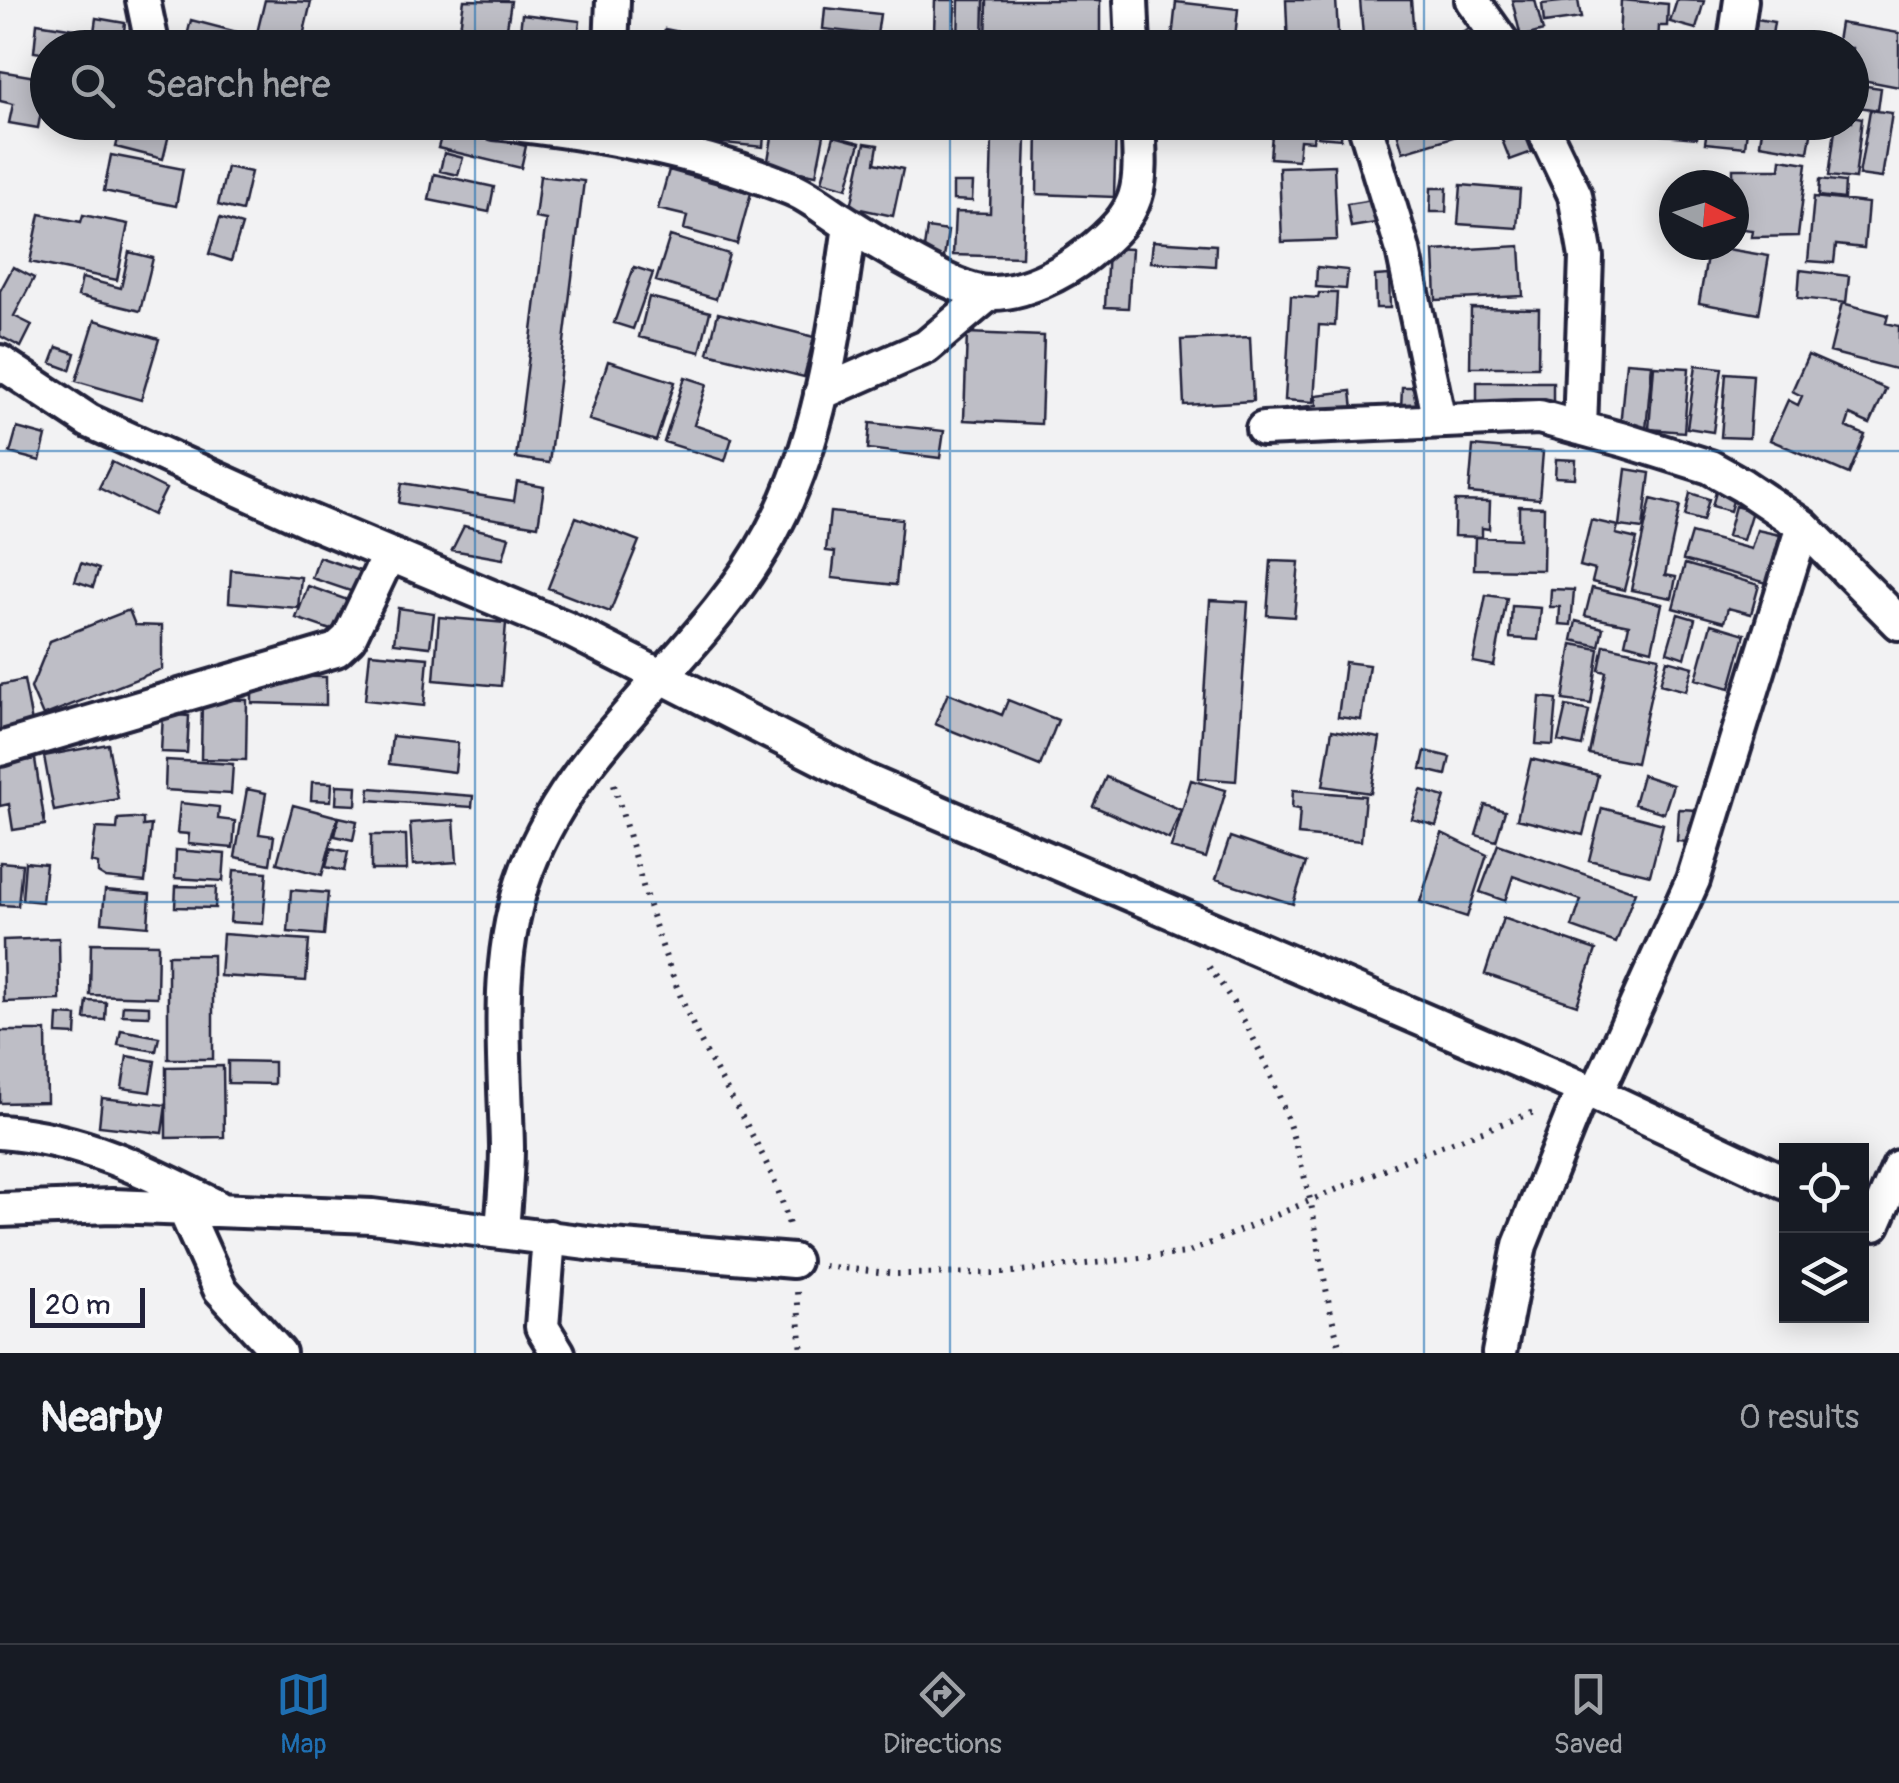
<!DOCTYPE html>
<style>
:root{--surface:#171b24;--page:#20242c;--text:#f1f3f6;--muted:#9ea1a6;--line:#363941;--accent:#1f6fb2}
body{margin:0;font-family:Pangolin,sans-serif;background:var(--page);color:var(--text)}
.controls{position:absolute;right:30px;bottom:30px;display:grid;overflow:hidden;border-radius:0px;box-shadow:0 5px 25px #0003}
.controls button{width:90px;height:90px;display:grid;place-items:center;padding:0;border:0;border-bottom:2px solid var(--line);background:var(--surface);color:var(--text);font:50px sans-serif}
.compass{position:absolute;left:1659px;top:170px;width:90px;height:90px;border-radius:50%;background:var(--surface);box-shadow:0 5px 25px #0003;rotate:95deg}
.scale{position:absolute;left:30px;bottom:25px;width:115px;box-sizing:border-box;padding-left:10px;border:5px solid #22223b;border-top:0;font-size:28px;line-height:35px;white-space:nowrap;color:#22223b;-webkit-text-stroke:8px #fff;paint-order:stroke}
.list{margin:0;padding:0;list-style:none}
h2{display:flex;justify-content:space-between;align-items:center;height:130px;margin:0;padding:0 40px;font-size:42px}
h2 small{font-size:32px;font-weight:400;color:var(--muted)}
.icon{flex:none;width:55px;height:55px;fill:none;stroke:currentColor;stroke-width:2;stroke-linecap:round;stroke-linejoin:round}
.map{position:relative;flex:none;width:1899px;height:1353px;overflow:hidden}
.search{position:absolute;background:var(--surface);box-shadow:0 5px 25px #0003;left:30px;right:30px;top:30px;height:110px;display:flex;align-items:center;gap:25px;box-sizing:border-box;padding:0 35px;border-radius:55px;color:var(--muted);font-size:38px}
.sheet{height:290px;background:var(--surface)}
nav{display:flex;justify-content:space-around;align-items:center;box-sizing:border-box;height:140px;border-top:2px solid var(--line);background:var(--surface);font-size:28px;color:var(--muted)}
nav a{display:grid;justify-items:center;gap:5px}
nav .on{color:var(--accent)}
.map>svg:first-child{display:block}
.building{fill:#bebec6;stroke:#22223b;stroke-width:2.5}
.lines{fill:none;stroke-linecap:round;stroke-linejoin:round}
.street-casing{stroke:#22223b;stroke-width:40}
.path{stroke:#22223b;stroke-width:6;stroke-dasharray:2.5 8;stroke-linecap:butt}
.street{stroke:#fff;stroke-width:32}
.grid{fill:none;stroke:#1f6fb2;stroke-width:2.5;stroke-opacity:0.55}
</style>
<div class="map">
<svg width="1899" height="1353" viewBox="0 0 1899 1353">
<rect width="100%" height="100%" fill="#f2f2f3"/>
<filter id="ink" filterUnits="userSpaceOnUse"><feTurbulence type="fractalNoise" baseFrequency=".01" numOctaves="2"/><feDisplacementMap in="SourceGraphic" scale="20" xChannelSelector="R" yChannelSelector="G"/><feConvolveMatrix kernelMatrix="1 2 1 2 8 2 1 2 1" color-interpolation-filters="sRGB"/></filter>
<g filter="url(#ink)">
<path class="building" d="M265,0L311,2L301,45L310,48H184L191,20L256,37Z
M464,0L511,1L504,48L458,42Z
M935,0H955L954,35L934,33Z
M959,0H984L983,45L958,44Z
M987,0H1100V37L1013,35V48H986Z
M1286,0H1336L1339,48H1288Z
M1360,0H1411L1415,46L1364,48Z
M1512,0H1535L1543,31L1521,37Z
M1578,0L1581,18L1544,23L1542,4Z
M1621,0L1668,4L1667,26H1659L1658,43L1619,41Z
M1677,0L1704,1L1696,29L1670,22Z
M1176,2L1238,9L1234,48H1171Z
M825,8L880,14L877,35L823,29Z
M522,14L580,21L577,48H518Z
M96,18L125,23L122,48H48V54L34,52L37,23L94,32Z
M1757,19L1774,22L1770,48L1754,45Z
M1840,23L1899,33V87L1852,78V48H1836Z
M1480,24L1490,48H1463L1457,34Z
M665,29L704,37L702,48H662Z
M825,33L875,42L874,48H823Z
M0,71L47,79L38,128L9,123L13,104L0,101Z
M1852,84L1881,88L1878,110L1852,106Z
M1870,110L1892,113L1882,178L1859,175Z
M1852,116L1862,118L1855,179L1829,176L1836,122H1852Z
M122,122H172L163,159L116,147Z
M739,122H765L763,147L703,141L704,125L738,129Z
M1156,122H1196L1195,136L1156,135Z
M1273,122H1315L1313,141L1300,140L1298,160L1270,158Z
M1319,122H1342L1341,139L1318,137Z
M1394,122H1485L1487,127L1403,152Z
M1495,122H1520L1532,152L1510,160Z
M1653,122H1699L1697,138L1652,134Z
M1708,122H1748L1745,147L1705,143Z
M1763,122H1813L1808,152L1760,144Z
M1038,123L1116,125L1114,197L1037,194Z
M444,126L526,146L521,168L438,148Z
M774,126L824,135L816,175L767,166Z
M834,136L860,143L847,188L822,181Z
M992,137L1026,138L1022,257L953,255L955,212L990,213Z
M865,143L878,145L875,163L903,169L893,216L851,207Z
M444,153L463,158L458,175L440,171Z
M111,155L183,169L176,206L104,191Z
M1781,159L1807,163L1798,236L1751,237L1752,230L1734,228L1733,169H1780Z
M1334,165L1337,240L1282,242L1279,167Z
M227,167L251,172L242,211L218,205Z
M669,170L751,193L737,244L684,229L687,216L658,209Z
M434,174L494,187L489,212L429,200Z
M540,176L584,181L549,463L516,458L546,220L535,218Z
M1820,179L1845,182L1844,199L1819,196Z
M953,183H973L972,201L953,200Z
M1461,185L1520,190L1517,228L1458,224Z
M1431,188H1447L1446,212H1430Z
M1814,197L1868,203L1864,248L1836,245L1834,263L1808,261Z
M1385,198L1388,221L1351,227L1347,204Z
M40,214L81,222L83,215L128,224L117,280L30,262Z
M220,218L242,225L231,261L209,254Z
M927,228L948,231L944,258L923,255Z
M670,236L729,254L716,299L656,281Z
M1153,241L1216,245L1215,266L1151,262Z
M1520,246L1523,296L1436,300L1434,251Z
M1709,246L1769,256L1759,314L1699,303Z
M1108,248L1132,249L1128,308L1105,307Z
M129,252L153,258L140,311L78,296L82,278L121,288Z
M13,267L34,278L14,316L32,325L21,347L0,336V291Z
M634,267L653,273L633,329L614,323Z
M1317,267L1348,270L1346,289L1316,287Z
M1800,270L1849,276L1846,303L1798,298Z
M1389,275L1390,308H1376L1375,276Z
M1319,293H1337L1335,326L1319,325L1314,402L1285,400L1291,296L1318,298Z
M649,297L710,312L700,352L639,337Z
M1842,303L1888,315L1886,323L1899,326V370L1830,352Z
M1471,308L1539,309L1538,367H1470Z
M718,313L814,337L804,377L708,353Z
M95,320L159,339L141,400L76,381Z
M967,333L1044,336L1041,424L964,420Z
M1250,337L1253,401L1184,405L1181,340Z
M57,347L75,353L70,370L51,363Z
M1808,355L1886,389L1870,424L1850,415L1846,427L1865,435L1849,474L1770,440L1788,400L1798,405L1802,396L1792,391Z
M608,361L675,382L656,441L589,420Z
M1626,362L1652,364L1645,441L1619,438Z
M1696,365L1722,368L1713,432L1687,428Z
M1654,366L1689,368L1684,432L1649,429Z
M1726,373L1753,375L1749,438L1721,437Z
M685,377L707,384L694,425L732,438L725,461L664,442Z
M1477,382H1553V412H1477Z
M1402,387H1418L1416,411L1401,410Z
M1351,391L1354,419L1286,426L1285,409L1317,405L1316,395Z
M870,423L944,431L940,458L868,449Z
M17,428L46,436L40,461L10,453Z
M1473,446L1543,452L1539,499L1469,493Z
M1556,459L1576,460L1575,478L1555,477Z
M112,462L166,489L153,515L99,488Z
M1626,469L1650,473L1643,529L1619,526Z
M517,482L544,487L538,526L399,503L402,483L514,501Z
M1716,492L1734,497L1730,511L1712,506Z
M1690,493L1709,499L1703,521L1685,516Z
M1651,499L1680,506L1665,575L1676,577L1672,598L1631,590Z
M1455,501L1490,502L1489,529L1482,528V537L1454,536Z
M1519,506L1544,507L1543,570L1474,569L1475,537L1519,539Z
M1735,506L1752,511L1743,540L1727,536Z
M830,512L902,519L896,585L832,578L835,552L826,551Z
M576,517L639,541L610,612L548,588Z
M1591,520L1618,526L1616,534L1637,539L1624,590L1592,582L1595,570L1580,566Z
M464,526L509,537L503,559L452,550Z
M1757,530L1780,535L1767,583L1683,560L1691,533L1751,549Z
M319,557L366,573L359,594L312,578Z
M1271,561L1299,562L1294,617L1267,615Z
M81,563L99,569L93,587L75,581Z
M1685,564L1759,585L1751,614L1728,608L1724,622L1673,608Z
M231,570L301,577L298,608L229,602Z
M308,586L356,603L345,635L296,618Z
M1592,588L1662,604L1652,650L1625,643L1629,625L1585,616Z
M1551,589L1574,590L1571,625L1559,624L1560,607H1550Z
M1486,595L1507,598L1494,666L1473,662Z
M1210,600L1248,602L1236,781L1199,778Z
M1512,606L1541,608L1538,640L1510,638Z
M398,608L434,613L430,647L394,643Z
M129,610L135,625L162,626V669L43,716L31,688L50,641Z
M1678,614L1695,619L1685,658L1667,652Z
M439,617L506,623L501,686L434,680Z
M1576,621L1603,628L1599,646L1572,640Z
M1711,624L1745,634L1730,688L1696,679Z
M1572,644L1599,649L1591,704L1563,700Z
M1604,645L1659,657L1636,763L1589,754L1606,672L1599,670Z
M370,653L428,658L424,706L365,700Z
M1667,660L1693,667L1686,691L1660,684Z
M1345,662L1369,665L1361,720L1338,717Z
M252,676L326,677V705L252,703Z
M24,680L33,728L0,735V685Z
M948,693L1002,715L1008,700L1058,720L1040,766L935,724Z
M1540,697L1557,699L1553,745L1536,744Z
M202,699L247,700L246,760L201,759Z
M1566,706L1589,711L1582,746L1558,741Z
M163,714L189,716L187,753L161,752Z
M1332,730L1380,738L1371,793L1323,786Z
M392,736L458,743L455,772L389,764Z
M108,744L118,799L54,811L44,756Z
M1425,751L1450,757L1446,775L1421,769Z
M35,759L45,825L13,830L9,804L0,806V765Z
M1531,759L1598,775L1583,835L1517,819Z
M166,760L233,764L231,794L165,790Z
M1642,775L1673,785L1664,813L1634,804Z
M1106,777L1181,810L1169,839L1093,806Z
M1191,780L1226,790L1206,858L1171,848Z
M312,782L332,783L331,801L311,800Z
M337,785L357,786L356,805L336,804Z
M370,788L473,796L472,807L369,800Z
M247,789L266,793L259,834L274,836L270,864L235,857Z
M1293,790L1365,796L1361,841L1298,835L1300,809L1292,808Z
M1421,790L1445,797L1436,826L1412,819Z
M180,803L219,807L218,819L235,821L233,848L188,844L189,834L177,833Z
M293,805L338,817L322,875L277,863Z
M1485,805L1505,811L1496,841L1476,835Z
M1602,808L1663,824L1650,875L1589,860Z
M1679,809L1698,810L1695,843L1677,841Z
M339,817L357,821L353,840L335,836Z
M134,818L143,819V826L151,825L145,882L106,878L98,873V864L91,862L96,828L117,829L118,819Z
M454,820L457,862L413,865L410,823Z
M1442,833L1487,855L1467,917L1420,902Z
M371,835H406L407,870H371Z
M1230,837L1306,863L1293,904L1216,879Z
M1498,844L1635,892L1616,943L1572,927L1581,900L1513,876L1505,901L1480,892Z
M331,848L348,852L344,871L326,867Z
M176,850L225,854L223,881L175,878Z
M0,862L22,864L18,906L0,905Z
M25,862L46,864L42,902L22,900Z
M234,870L267,872L263,924L230,922Z
M176,886L216,887L215,908L175,907Z
M105,890L150,894L148,926L102,922Z
M291,890L328,893L324,935L288,932Z
M1503,918L1596,950L1577,1005L1485,974Z
M223,934L309,940L306,981L220,976Z
M59,938L60,1000L4,1002L3,940Z
M91,943L158,944L157,997L90,995Z
M168,955H213V1059H168Z
M87,1001L106,1002L105,1020L85,1019Z
M123,1005L149,1006V1016L122,1015Z
M58,1015L77,1016L76,1035L57,1034Z
M121,1030L159,1037L156,1051L118,1045Z
M0,1031H46L47,1102L0,1103Z
M127,1056L155,1061L150,1092L122,1088Z
M228,1061L274,1062V1084L228,1083Z
M223,1066L224,1137L166,1138V1067Z
M102,1098L166,1105L162,1133L99,1126Z"/>
<g class="lines">
<defs>
<path id="street" d="M143,0L153,48
M1131,0L1133,48
M1472,0L1506,48
M611,48L613,0
M1734,48L1741,0
M495,122C595,133 696,150 790,188C808,195 825,209 842,220C873,240 956,293 990,293C1023,294 1063,273 1087,254C1143,209 1142,191 1138,122
M1364,122L1403,250L1439,421
M1540,122L1575,195L1586,257L1580,428
M0,362L89,421L305,519L568,629L866,781L1596,1094L1786,1183
M821,393L926,347L990,293
M1263,429L1539,417L1624,440L1710,467L1742,485L1803,526L1899,623
M0,749L336,650L349,638L389,554
M1596,1094L1693,880L1803,526
M0,1132C81,1138 146,1170 217,1207
M184,1209L220,1289L279,1353
M0,1210L112,1206L372,1216L611,1246L793,1261
M1874,1224L1899,1167
M502,1230C504,1203 507,1175 507,1147C505,1052 493,960 527,869C577,737 705,656 771,533C822,438 835,330 850,226
M549,1237L542,1327L558,1353
M1499,1353L1520,1245L1583,1089"/>
</defs>
<use href="#street" class="street-casing"/>
<path class="path" d="M614,784C638,868 659,952 696,1032C727,1097 771,1154 789,1225
M1209,967C1261,1036 1292,1119 1311,1204C1321,1253 1326,1305 1342,1353
M824,1266L897,1274L1003,1273L1187,1253L1420,1154L1537,1111
M797,1292L802,1353"/>
<use href="#street" class="street"/>
</g>
</g>
<path class="grid" d="M475,0V48M950,0V48M1424,0V48M475,122V1353M950,122V1353M1424,122V1353M0,451H1899M0,902H1899"/>
</svg>
<div class="controls">
<button><svg class="icon" aria-label="locate" viewBox="0 0 24 24"><circle cx="12" cy="12" r="6"/><path d="M12 2v4M12 18v4M2 12h4M18 12h4"/></svg></button>
<button><svg class="icon" aria-label="layers" viewBox="0 0 24 24"><path d="M12 4l9 5-9 5-9-5zM3 14l9 5 9-5"/></svg></button>
</div>
<svg class="compass" viewBox="-18 -18 36 36"><path d="M0-13l5 13h-10z" fill="#e53935"/><path d="M0 13l5-13h-10z" fill="#9ea1a6"/></svg>
<div class="scale">20 m</div>
<div class="search"><svg class="icon" aria-label="search" viewBox="0 0 24 24"><circle cx="10" cy="10" r="6"/><path d="M15 15l6 6"/></svg>Search here</div>
</div>
<section class="sheet">
<h2>Nearby<small>0 results</small></h2>
<ul class="list">
</ul>
</section>
<nav>
<a class="on"><svg class="icon" aria-label="map" viewBox="0 0 24 24"><path d="M3 6l6-2 6 2 6-2v14l-6 2-6-2-6 2zM9 4v14M15 6v14"/></svg>Map</a>
<a><svg class="icon" aria-label="directions" viewBox="0 0 24 24"><path d="M12 3l9 9-9 9-9-9zM9 14v-3h6M13 9l2 2-2 2"/></svg>Directions</a>
<a><svg class="icon" aria-label="saved" viewBox="0 0 24 24"><path d="M7 4h10v16l-5-4-5 4z"/></svg>Saved</a>
</nav>
